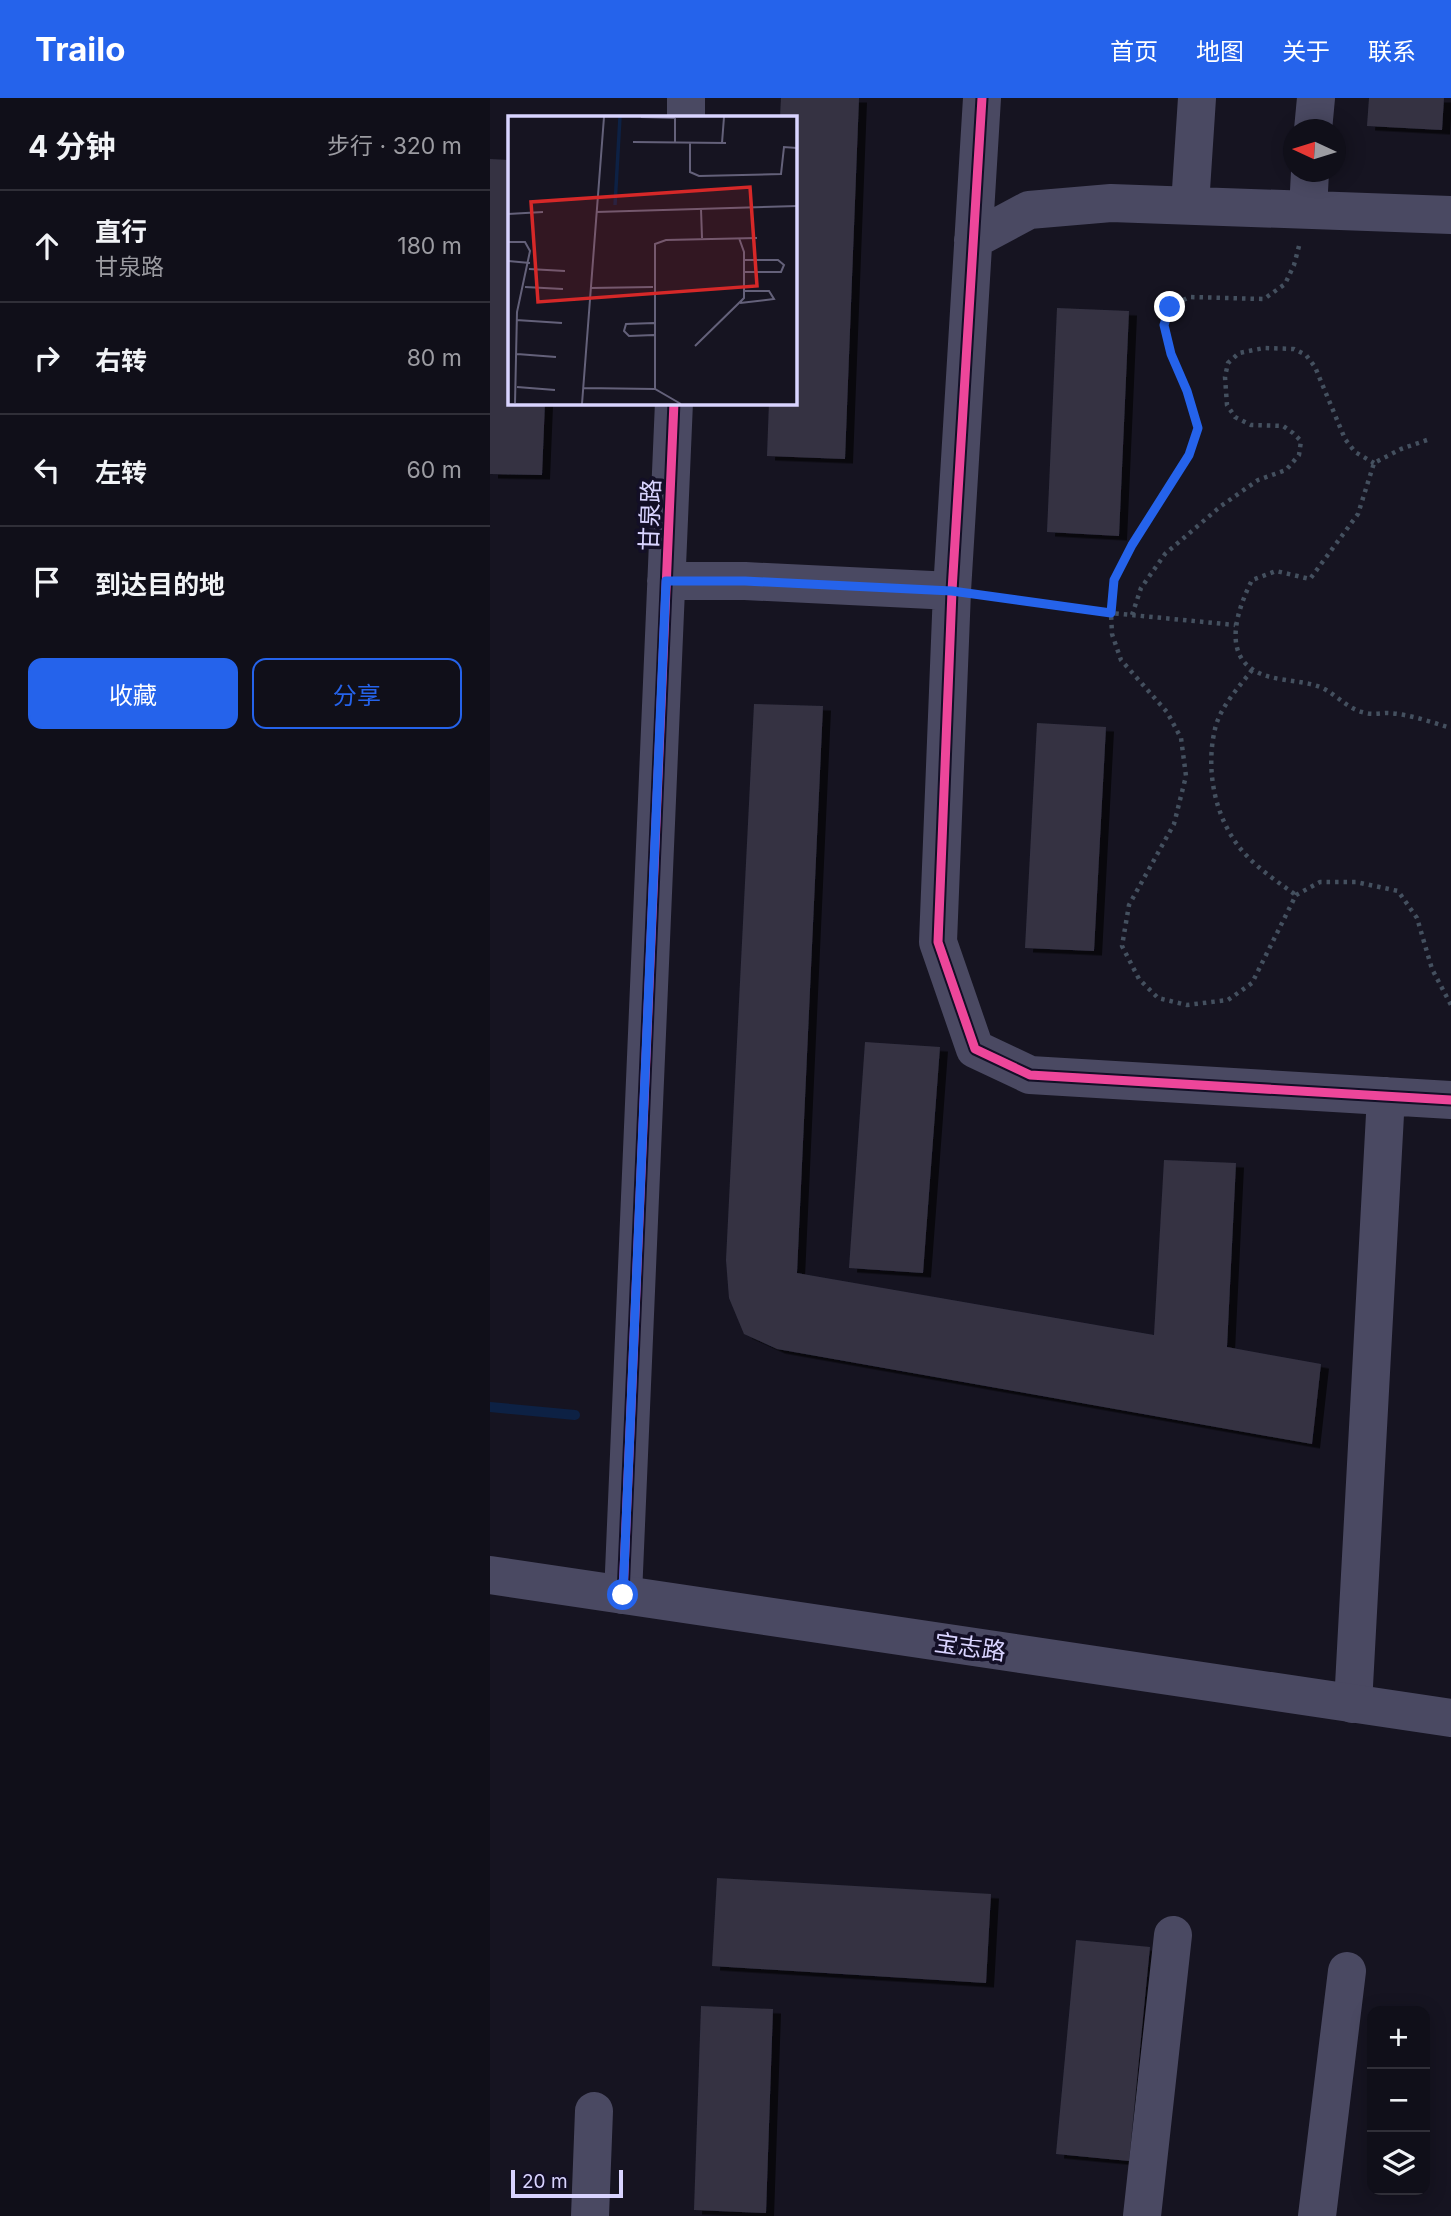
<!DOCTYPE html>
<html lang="zh">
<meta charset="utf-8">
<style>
:root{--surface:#100f19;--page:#191822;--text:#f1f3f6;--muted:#9c9ca2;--line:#302f38;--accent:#2563eb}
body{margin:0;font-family:Inter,"Noto Sans SC",sans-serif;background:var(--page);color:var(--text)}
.controls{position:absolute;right:21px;bottom:21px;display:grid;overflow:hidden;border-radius:14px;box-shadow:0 4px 18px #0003}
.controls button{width:63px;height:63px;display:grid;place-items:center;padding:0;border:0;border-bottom:2px solid var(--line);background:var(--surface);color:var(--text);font:35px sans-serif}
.compass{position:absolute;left:793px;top:21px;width:63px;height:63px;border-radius:50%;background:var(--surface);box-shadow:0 4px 18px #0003;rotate:274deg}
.scale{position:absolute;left:21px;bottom:18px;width:112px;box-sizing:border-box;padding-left:7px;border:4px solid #d9d4ff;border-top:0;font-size:19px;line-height:24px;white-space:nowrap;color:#d9d4ff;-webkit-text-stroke:5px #130f26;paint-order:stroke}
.stop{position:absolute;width:21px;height:21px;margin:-16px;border:5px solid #2563eb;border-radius:50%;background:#fff}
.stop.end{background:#2563eb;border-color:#fff;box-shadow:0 2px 7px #0008}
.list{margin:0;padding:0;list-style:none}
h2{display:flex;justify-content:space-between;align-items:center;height:91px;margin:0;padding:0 28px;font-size:30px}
h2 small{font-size:23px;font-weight:400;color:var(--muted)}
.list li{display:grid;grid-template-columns:46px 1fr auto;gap:21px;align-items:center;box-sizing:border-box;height:112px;padding:0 28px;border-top:2px solid var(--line)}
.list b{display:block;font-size:26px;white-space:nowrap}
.list p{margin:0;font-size:23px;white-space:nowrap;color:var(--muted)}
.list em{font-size:23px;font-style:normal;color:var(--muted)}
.actions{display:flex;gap:14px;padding:21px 28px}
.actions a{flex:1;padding:16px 0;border:2px solid var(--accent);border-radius:14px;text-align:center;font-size:24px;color:var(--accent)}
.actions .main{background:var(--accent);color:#fff}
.icon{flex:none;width:38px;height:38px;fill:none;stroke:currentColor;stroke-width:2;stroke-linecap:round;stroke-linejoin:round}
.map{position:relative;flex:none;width:961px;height:2118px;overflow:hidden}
header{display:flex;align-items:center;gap:42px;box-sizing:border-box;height:98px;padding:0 35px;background:var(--accent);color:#fff}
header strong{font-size:33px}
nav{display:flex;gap:38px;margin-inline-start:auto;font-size:24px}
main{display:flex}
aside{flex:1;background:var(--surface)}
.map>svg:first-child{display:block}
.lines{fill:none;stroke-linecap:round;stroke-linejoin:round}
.stream{stroke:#0d2144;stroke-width:10}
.building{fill:#343243;filter:url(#shadow)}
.path{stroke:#44505f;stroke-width:4.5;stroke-dasharray:3.5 5;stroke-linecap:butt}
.minor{stroke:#4a4962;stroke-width:38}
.tertiary{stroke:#4a4962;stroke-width:38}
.cycleway-casing{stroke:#130f26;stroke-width:13}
.cycleway{stroke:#ed469a;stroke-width:9}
.route{stroke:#2563eb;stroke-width:9}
.labels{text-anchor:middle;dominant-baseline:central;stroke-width:7;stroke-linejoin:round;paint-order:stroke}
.street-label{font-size:24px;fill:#d9d4ff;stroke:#130f26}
.inset-river{fill:none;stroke:#0d2144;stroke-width:3.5}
.inset-road{fill:none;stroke:#64617a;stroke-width:2}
.view{fill:#d62828;fill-opacity:0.15;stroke:#d62828;stroke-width:3.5}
.inset-edge{fill:none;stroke:#d9d4ff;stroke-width:3.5}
</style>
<header>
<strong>Trailo</strong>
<nav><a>首页</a><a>地图</a><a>关于</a><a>联系</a></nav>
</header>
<main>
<aside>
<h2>4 分钟<small>步行 · 320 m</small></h2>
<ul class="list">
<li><svg class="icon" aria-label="ahead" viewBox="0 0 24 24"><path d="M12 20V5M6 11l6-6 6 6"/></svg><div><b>直行</b><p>甘泉路</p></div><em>180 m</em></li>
<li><svg class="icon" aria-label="right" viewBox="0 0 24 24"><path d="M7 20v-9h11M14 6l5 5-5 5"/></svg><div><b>右转</b></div><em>80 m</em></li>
<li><svg class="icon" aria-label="left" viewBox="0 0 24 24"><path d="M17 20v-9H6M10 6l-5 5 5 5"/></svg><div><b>左转</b></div><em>60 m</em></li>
<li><svg class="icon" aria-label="arrive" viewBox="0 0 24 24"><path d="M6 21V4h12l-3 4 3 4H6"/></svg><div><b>到达目的地</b></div></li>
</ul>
<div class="actions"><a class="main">收藏</a><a>分享</a></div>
</aside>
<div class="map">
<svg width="961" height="2118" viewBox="0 0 961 2118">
<defs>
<filter id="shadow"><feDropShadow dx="8" dy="4.5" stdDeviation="0" flood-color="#0009"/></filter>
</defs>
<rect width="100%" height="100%" fill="#161421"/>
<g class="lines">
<path class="stream" d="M0,1309L85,1317"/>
</g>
<path class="building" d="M291,0H369L355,361L277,358L279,304H304V19H290Z
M879,0H954L952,32L877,28Z
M0,61L19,62V304H55L52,377L0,376Z
M567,210L639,213L629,438L557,434Z
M264,606L333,608L307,1175L664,1237L674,1062L746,1065L737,1249L831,1266L822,1346L287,1251L254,1236L239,1200L236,1162Z
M547,625L616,629L604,853L535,850Z
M375,944L450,949L433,1175L359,1170Z
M227,1780L501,1796L496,1885L222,1868Z
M586,1842L660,1849L639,2063L566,2056Z
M211,1908L283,1911L276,2115L204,2112Z"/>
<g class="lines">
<path class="path" d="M809,148L804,167L795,186L774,201L699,199L680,209L674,227L681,256L697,293L708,330L699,357L642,447L624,482L621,515L622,536L631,562L677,614L691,640L696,678L684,726L639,807L632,848L649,881L668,900L697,907L738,902L762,885L806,797L830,784H866L908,793L927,820L942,871L961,907
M937,342L911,351L884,365L868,416L820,481L786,473L762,482C750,506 732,551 762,571C780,584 809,581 830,589C847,596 856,611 876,615C883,617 891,615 898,615C919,616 941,624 961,630
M499,498L621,515L745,527
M642,517L651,490L675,456L731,408L768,382L796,372L809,357L811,343L803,335L793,328L761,327L745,319L737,307L735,279L738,265L749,255L774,250L804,251L816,257L825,269L855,341L865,354L884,365
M762,572C749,589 730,609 725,631C715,673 725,724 756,757C770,772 789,785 806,797"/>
<path class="minor" d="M492,0L462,493L448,844L485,951L540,977L961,1002
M196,19V0
M823,32L826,0
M700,107L707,0
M818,112L820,74
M483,142L539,112L621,105L961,117
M176,483H255L462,493
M133,1497L184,304
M863,1606L896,998
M100,2118L104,2013
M652,2118L683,1837
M827,2118L857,1873"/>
<path class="tertiary" d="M0,1477L961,1620"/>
<defs>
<path id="cycleway" d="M492,0L462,493L448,844L485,951L540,977L961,1002
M133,1497L184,304"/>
</defs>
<use href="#cycleway" class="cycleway-casing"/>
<use href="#cycleway" class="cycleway"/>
</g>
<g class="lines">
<path class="route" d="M133,1497L176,483H255L462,493L621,515L624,482L642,447L699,357L708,330L697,293L681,256L674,227L680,209"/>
</g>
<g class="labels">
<g class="street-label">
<text transform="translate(160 417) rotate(-88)">甘泉路</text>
<text transform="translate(480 1549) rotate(8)">宝志路</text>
</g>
</g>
<g transform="translate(18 18)">
<rect width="289" height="289" fill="#161421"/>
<path class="inset-river" d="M107,89L112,1"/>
<path class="inset-road" d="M133,1L167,2M125,26L218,27M167,27V2M182,27V56L191,60L273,58L276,31L289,32M214,27L216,1M193,93L194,122M88,96L289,90M0,98L35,96M0,126H17L22,135L9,196L7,287M236,144H270L276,149L273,156H236M0,145L22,147M21,153L57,155M17,171L55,173M82,172L145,171M232,187L266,183L261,175H237M8,204L54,207M146,207L118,208L116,215L121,220L146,219M187,230L236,182V136L231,122M9,238L48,241M9,271L47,274M75,272L147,273L173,288M147,273V128L158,124L249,122M74,288L96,1"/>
<path class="view" d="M242,71L249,170L30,186L23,86Z"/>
<rect width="289" height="289" class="inset-edge"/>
</g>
</svg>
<div class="controls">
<button>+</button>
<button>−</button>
<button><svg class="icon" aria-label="layers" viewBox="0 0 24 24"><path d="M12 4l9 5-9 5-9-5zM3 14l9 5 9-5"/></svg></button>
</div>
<svg class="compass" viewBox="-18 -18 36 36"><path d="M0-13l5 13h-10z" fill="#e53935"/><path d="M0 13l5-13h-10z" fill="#9c9ca2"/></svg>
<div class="scale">20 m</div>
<div class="stop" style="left:133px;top:1497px"></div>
<div class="stop end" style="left:680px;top:209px"></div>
</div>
</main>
